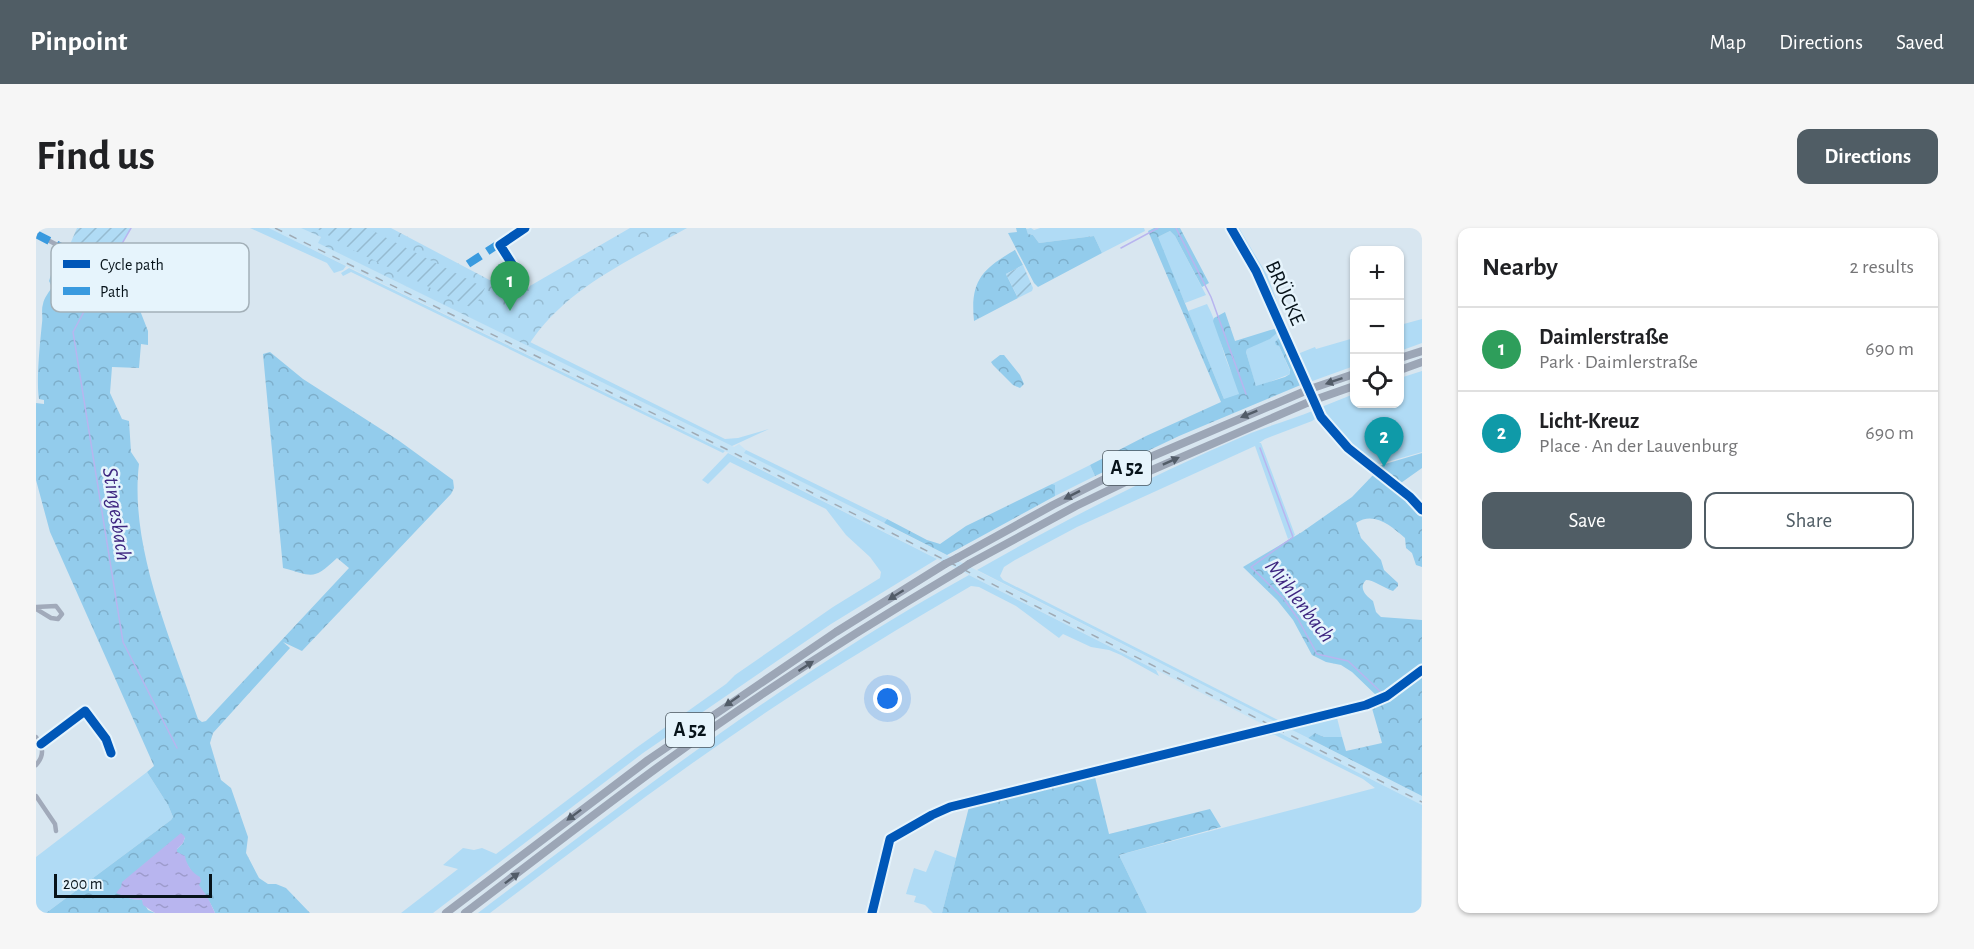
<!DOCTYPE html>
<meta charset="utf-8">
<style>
:root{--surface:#fff;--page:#f6f6f6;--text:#202124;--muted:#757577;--line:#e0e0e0;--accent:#505d65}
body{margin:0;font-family:"Alegreya Sans",sans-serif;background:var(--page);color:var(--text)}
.controls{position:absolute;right:18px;top:18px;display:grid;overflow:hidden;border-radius:12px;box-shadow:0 2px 4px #0004}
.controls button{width:54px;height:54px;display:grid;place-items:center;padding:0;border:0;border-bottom:2px solid var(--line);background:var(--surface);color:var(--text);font:30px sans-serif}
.scale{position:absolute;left:18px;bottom:15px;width:158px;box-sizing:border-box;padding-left:6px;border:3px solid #07131a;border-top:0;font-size:16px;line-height:21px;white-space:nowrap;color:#07131a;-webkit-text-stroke:4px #e6f4fc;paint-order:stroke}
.you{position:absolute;left:852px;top:471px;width:21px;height:21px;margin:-15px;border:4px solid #fff;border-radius:50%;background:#1a73e8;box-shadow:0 0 0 9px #1a73e833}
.badge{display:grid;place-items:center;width:39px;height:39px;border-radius:50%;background:var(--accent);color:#fff;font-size:20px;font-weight:700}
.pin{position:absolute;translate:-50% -50px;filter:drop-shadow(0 2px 3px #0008)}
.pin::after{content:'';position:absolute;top:32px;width:21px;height:18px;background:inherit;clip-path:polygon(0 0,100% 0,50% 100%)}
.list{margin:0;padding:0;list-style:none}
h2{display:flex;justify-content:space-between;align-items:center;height:78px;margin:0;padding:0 24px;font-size:26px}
h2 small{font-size:20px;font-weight:400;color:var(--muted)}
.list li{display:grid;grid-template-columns:39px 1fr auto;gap:18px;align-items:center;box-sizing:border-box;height:84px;padding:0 24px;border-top:2px solid var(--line)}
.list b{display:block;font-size:22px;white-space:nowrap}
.list p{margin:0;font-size:20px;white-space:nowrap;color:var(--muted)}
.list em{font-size:20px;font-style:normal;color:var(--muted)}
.actions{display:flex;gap:12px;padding:18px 24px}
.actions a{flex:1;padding:14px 0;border:2px solid var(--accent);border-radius:12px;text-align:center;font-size:21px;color:var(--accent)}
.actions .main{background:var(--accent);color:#fff}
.icon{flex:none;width:33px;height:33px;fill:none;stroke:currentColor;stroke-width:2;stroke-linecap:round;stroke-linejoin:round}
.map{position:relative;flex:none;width:1386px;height:685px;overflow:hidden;border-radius:12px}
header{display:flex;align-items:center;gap:36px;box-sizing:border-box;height:84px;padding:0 30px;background:var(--accent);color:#fff}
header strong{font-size:28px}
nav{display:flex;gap:33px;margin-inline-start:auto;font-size:21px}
.intro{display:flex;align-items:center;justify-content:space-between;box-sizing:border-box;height:144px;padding:0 36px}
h1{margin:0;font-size:42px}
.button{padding:15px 27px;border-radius:12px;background:var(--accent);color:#fff;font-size:21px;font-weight:700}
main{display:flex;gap:36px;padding:0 36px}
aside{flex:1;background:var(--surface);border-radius:12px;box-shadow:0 2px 4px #0004}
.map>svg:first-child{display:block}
.built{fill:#c6e4f6}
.grass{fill:#b0dbf5}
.forest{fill:url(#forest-crowns)}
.park{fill:url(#park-crowns)}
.garden{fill:url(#garden-furrows)}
.water{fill:url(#water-ripples)}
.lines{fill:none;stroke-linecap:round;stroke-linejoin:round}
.stream{stroke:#b8b5ef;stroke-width:1.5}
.minor{stroke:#a1aaba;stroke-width:4.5}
.motorway{stroke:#9ca6b6;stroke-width:8}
.rail{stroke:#9faab4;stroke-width:1.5;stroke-dasharray:8 8;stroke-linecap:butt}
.motorway-bridge{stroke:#9ca6b6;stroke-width:8}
.quiet{stroke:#399adf;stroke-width:8;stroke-dasharray:15 8;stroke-linecap:butt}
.cycleway-casing{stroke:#e6f4fc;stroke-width:13}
.cycleway{stroke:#0057b8;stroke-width:9}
.oneway{fill:#525c68}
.labels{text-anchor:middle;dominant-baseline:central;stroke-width:5;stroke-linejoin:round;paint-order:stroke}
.shield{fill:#e6f4fc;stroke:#4a565e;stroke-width:1.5}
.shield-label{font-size:20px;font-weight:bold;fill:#07131a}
.street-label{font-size:21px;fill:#07131a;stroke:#e6f4fc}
.water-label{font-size:22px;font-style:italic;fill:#3e2680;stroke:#e6f4fc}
.key{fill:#e6f4fc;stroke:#a3b0b8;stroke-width:1.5}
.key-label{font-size:16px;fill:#07131a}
</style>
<header>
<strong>Pinpoint</strong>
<nav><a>Map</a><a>Directions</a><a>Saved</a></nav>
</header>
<div class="intro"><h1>Find us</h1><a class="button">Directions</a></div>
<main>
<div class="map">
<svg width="1386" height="685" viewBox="0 0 1386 685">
<defs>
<pattern id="forest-crowns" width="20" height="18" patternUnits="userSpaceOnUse" patternTransform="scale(1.5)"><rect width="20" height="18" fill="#93ccec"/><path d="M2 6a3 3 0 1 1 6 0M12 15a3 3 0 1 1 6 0" fill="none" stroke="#7daeca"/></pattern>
<pattern id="park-crowns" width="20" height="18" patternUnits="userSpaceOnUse" patternTransform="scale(1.5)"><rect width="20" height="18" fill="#b0dbf5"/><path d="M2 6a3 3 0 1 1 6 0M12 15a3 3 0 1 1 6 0" fill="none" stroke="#96bbd1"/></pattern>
<pattern id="garden-furrows" width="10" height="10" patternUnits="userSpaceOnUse" patternTransform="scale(1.5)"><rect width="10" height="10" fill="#b0dbf5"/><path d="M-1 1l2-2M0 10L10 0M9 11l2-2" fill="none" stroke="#96bbd1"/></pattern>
<pattern id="water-ripples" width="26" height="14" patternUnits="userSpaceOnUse" patternTransform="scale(1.5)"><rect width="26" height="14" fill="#b8b5ef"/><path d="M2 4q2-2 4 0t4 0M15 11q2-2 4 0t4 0" fill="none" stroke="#9d9bcc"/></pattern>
</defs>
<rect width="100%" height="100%" fill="#d8e6f0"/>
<path class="built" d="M233,0H266L285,9L283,15L698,219L703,216L710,222L709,225L1386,568V577L689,223Z"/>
<path class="grass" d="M214,0H233L310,38L307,42L298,45L291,35Z
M995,0L998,2L1004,0H1108L1109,3L1066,25L1058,8L1003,15L997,7L992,6L990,1Z
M1198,0H1203L1231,47L1258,118L1253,114L1221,40Z
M1134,3L1139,8L1170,67L1149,75L1122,13V9Z
M313,40L689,223L687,225L315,44L307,48L305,45Z
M1171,76C1181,94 1184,115 1191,134C1195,145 1202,155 1203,166C1200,170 1193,171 1188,171L1152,83Z
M1386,91V115L1364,123V97Z
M1242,99L1245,108L1243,110V118L1254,143V146L1220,159L1210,124L1211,120C1223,113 1239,114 1242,99Z
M1318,110V138L1271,155L1259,127L1279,119L1280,121Z
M494,114L689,211L702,210L733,201L696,218L492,118Z
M1386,143V224L1337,238C1317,221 1297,204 1283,180L1318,166V176H1364V150Z
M1279,182L1282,189L1276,193L1229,211L1223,215H1225L1259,307L1252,311L1219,218L1041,299L979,332L968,339L964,348L967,352L1246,494L1242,495L941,342C1028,292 1121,245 1215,205C1236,197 1259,190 1279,182Z
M710,222L851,291L848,295L708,225Z
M692,225L901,331L795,396L607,525L397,685H365L422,641L407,637L427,620L438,622L446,620L460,626L600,520L690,456L699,447L797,379L844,350L845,344L834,329L810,307L790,281L694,234L672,256L666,252Z
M1054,237L1059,248L1019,268V258L1016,256Z
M933,347L1120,442L1123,448L1085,427L1073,422L1055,419L1027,406L1023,410L980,378L943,359L935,358C868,397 802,437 738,479C640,544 547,615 454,685H442C601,565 759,443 933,347Z
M1300,486L1306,509H1288L1279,505L1272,510L1248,498L1254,496L1258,500L1262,494Z
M1236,501L1386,577L1385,685H1111L1083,627L1339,560L1327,551L1239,507L1224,508L1140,526L1142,523Z
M111,544L132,577L137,589L135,592L10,685H0V629Z
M899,622L920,630L906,685H897L889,677L878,674L880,668L870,666L878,640L890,644Z"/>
<path class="forest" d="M980,0H990L992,6L997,7L1003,15L1058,8L1066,25L1002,59L998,55L972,5L981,4Z
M1118,0H1144L1173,55L1166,59L1139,8L1134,3L1122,9L1188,171L1203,166L1177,93L1178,90L1189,84L1199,113L1241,100V105L1234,111L1211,121L1210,124L1220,158L1249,149L1254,146V142L1243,118L1240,117L1239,114L1245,108L1267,156L1143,208L1059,248L1054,237L1110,208L1185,174L1112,3Z
M24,19L28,21L29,28C46,43 88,52 91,76L103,80L112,103V117L105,116L103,140L76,139L74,165L86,191L93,193L95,224L103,236C93,319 136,414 162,491L166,494L170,493L313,340L301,330C277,353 277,348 247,340L227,126L234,124L267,151L362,212L417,252L418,260L415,266L266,423L247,414L254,420L177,505L174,515L185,552L195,560L212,609L210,625L223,650L232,656H240L250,660L274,685H179C174,672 167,666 162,656C156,644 151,634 141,624V621L147,615L149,609L92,669L95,671L106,672L112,682L119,685H10L135,592L137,589L132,577L111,544L118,538L14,304L0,252V175L8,176V172L3,171C0,153 4,115 6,95C7,88 5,82 7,76C8,70 13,64 16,59L13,53Z
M979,22L987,37L970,46L982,70L938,93C934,53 946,41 979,22Z
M964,127H968L984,147L988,156L984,160L977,157L957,137L955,134Z
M1386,225V240L1362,257L1339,239Z
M1339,245L1374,272L1386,285V339L1380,337L1376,325L1370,320L1369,310C1355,298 1338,283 1320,295L1325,310L1345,332L1348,342L1362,355V358L1357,363C1348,360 1338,352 1330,352C1322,360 1330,368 1337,373L1340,384L1345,389L1386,392V441L1363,459L1343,470L1316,444L1305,437L1290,434L1276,427L1257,392L1241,372L1207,339L1266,304L1316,269Z
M1016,256L1019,257V268L911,327L848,295L851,291L891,312L904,316L930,298Z
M1386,444V568L1272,510L1279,505L1288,509H1306L1310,523L1346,515L1335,477L1351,469Z
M1054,545L1059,549L1073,606L1174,581L1185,599L1083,627L1111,685H906L934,575Z"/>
<path class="park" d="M265,0H355L480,66L594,0H651C593,33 529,60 492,118L282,15L285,9Z"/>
<path class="garden" d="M41,0H95L68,47L40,36L29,28Z
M280,0H331L449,60L438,81L315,21Z
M987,37L997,60L996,63L982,70L970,46Z"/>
<path class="water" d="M145,605L149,609L147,615L141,621V624L149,628C150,636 156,645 164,649L165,653L163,657L172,670L179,685H119L107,677L106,672L95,671L80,665L85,659L86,654Z"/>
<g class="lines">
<path class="stream" d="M1140,0L1175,69L1210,166
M1085,20L1122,0
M69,45L95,0
M65,52L37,104L87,414L141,520
M1224,220L1257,309L1215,339L1248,371L1262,391L1281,426L1312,433L1347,466"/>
<path class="minor" d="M1195,0L1220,43L1285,189L1312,220L1374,269L1386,282
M0,6L31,22
M488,55L464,17L489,0
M0,379L20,378L26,386L22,391L15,390L0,381
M0,509C7,519 9,527 0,537
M5,516L49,483L70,511L75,525
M0,568L19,596L20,603"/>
<path class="motorway" d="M1364,130L1386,123
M1364,142L1386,134
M1277,160L1318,146
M1281,171L1318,158
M921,330L1017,277L1098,236L1267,164
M933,336L1040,278L1102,248L1273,174
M410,685L612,532L800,404L909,336
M429,685C492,637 554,589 618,542C716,470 819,404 924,342"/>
<path class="rail" d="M239,0L692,222L1386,574"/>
<path class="motorway-bridge" d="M1267,164L1277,160
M1273,174L1281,171
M909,336L921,330
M924,342L933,336"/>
<path class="quiet" d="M0,6L31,22
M432,36L461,17H464"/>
<defs>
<path id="cycleway" d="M1195,0L1220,43L1285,189L1312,220L1374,269L1386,282
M488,55L464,17L489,0
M5,516L49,483L70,511L75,525
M836,685L854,611L896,587L914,579L1330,477L1351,468L1386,442"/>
</defs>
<use href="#cycleway" class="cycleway-casing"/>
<use href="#cycleway" class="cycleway"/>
</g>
<defs><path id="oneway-solid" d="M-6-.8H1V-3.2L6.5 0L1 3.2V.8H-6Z" transform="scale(1.5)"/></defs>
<g class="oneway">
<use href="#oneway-solid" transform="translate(1298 153) rotate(161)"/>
<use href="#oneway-solid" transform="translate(1213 186) rotate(158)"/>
<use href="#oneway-solid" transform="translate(1135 233) rotate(-24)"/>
<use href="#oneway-solid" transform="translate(1036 267) rotate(153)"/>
<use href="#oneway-solid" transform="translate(860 367) rotate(148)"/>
<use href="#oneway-solid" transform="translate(770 438) rotate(-33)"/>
<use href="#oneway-solid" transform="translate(696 473) rotate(145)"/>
<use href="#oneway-solid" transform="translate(538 587) rotate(143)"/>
<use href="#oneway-solid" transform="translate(476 650) rotate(-37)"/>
</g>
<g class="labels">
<g class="shield">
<rect x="1067" y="223" width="48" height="34" rx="4.5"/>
<rect x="630" y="485" width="48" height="34" rx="4.5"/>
</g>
<g class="shield-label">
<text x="1091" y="240">A 52</text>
<text x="654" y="502">A 52</text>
</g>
<g class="street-label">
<text transform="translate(1249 65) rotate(66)">BRÜCKE</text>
</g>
<g class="water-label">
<text transform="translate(81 286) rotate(81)">Stingesbach</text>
<text transform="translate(1264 373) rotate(52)">Mühlenbach</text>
</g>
</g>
<rect x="15" y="15" width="198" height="69" rx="9" class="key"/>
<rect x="27" y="32" width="27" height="8" fill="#0057b8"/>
<rect x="27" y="59" width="27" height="8" fill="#399adf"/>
<g class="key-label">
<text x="64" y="42">Cycle path</text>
<text x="64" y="69">Path</text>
</g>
</svg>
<div class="controls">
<button>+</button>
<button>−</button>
<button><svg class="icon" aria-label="locate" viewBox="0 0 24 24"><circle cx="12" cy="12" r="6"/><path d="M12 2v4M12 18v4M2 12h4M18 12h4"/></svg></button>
</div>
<div class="scale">200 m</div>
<div class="you"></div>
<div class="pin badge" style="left:474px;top:83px;background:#2e9e5b">1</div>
<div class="pin badge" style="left:1348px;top:239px;background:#0f9aa8">2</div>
</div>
<aside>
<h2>Nearby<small>2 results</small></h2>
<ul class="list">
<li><span class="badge" style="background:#2e9e5b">1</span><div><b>Daimlerstraße</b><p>Park · Daimlerstraße</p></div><em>690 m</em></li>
<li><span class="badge" style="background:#0f9aa8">2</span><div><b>Licht-Kreuz</b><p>Place · An der Lauvenburg</p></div><em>690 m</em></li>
</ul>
<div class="actions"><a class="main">Save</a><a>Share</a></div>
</aside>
</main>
